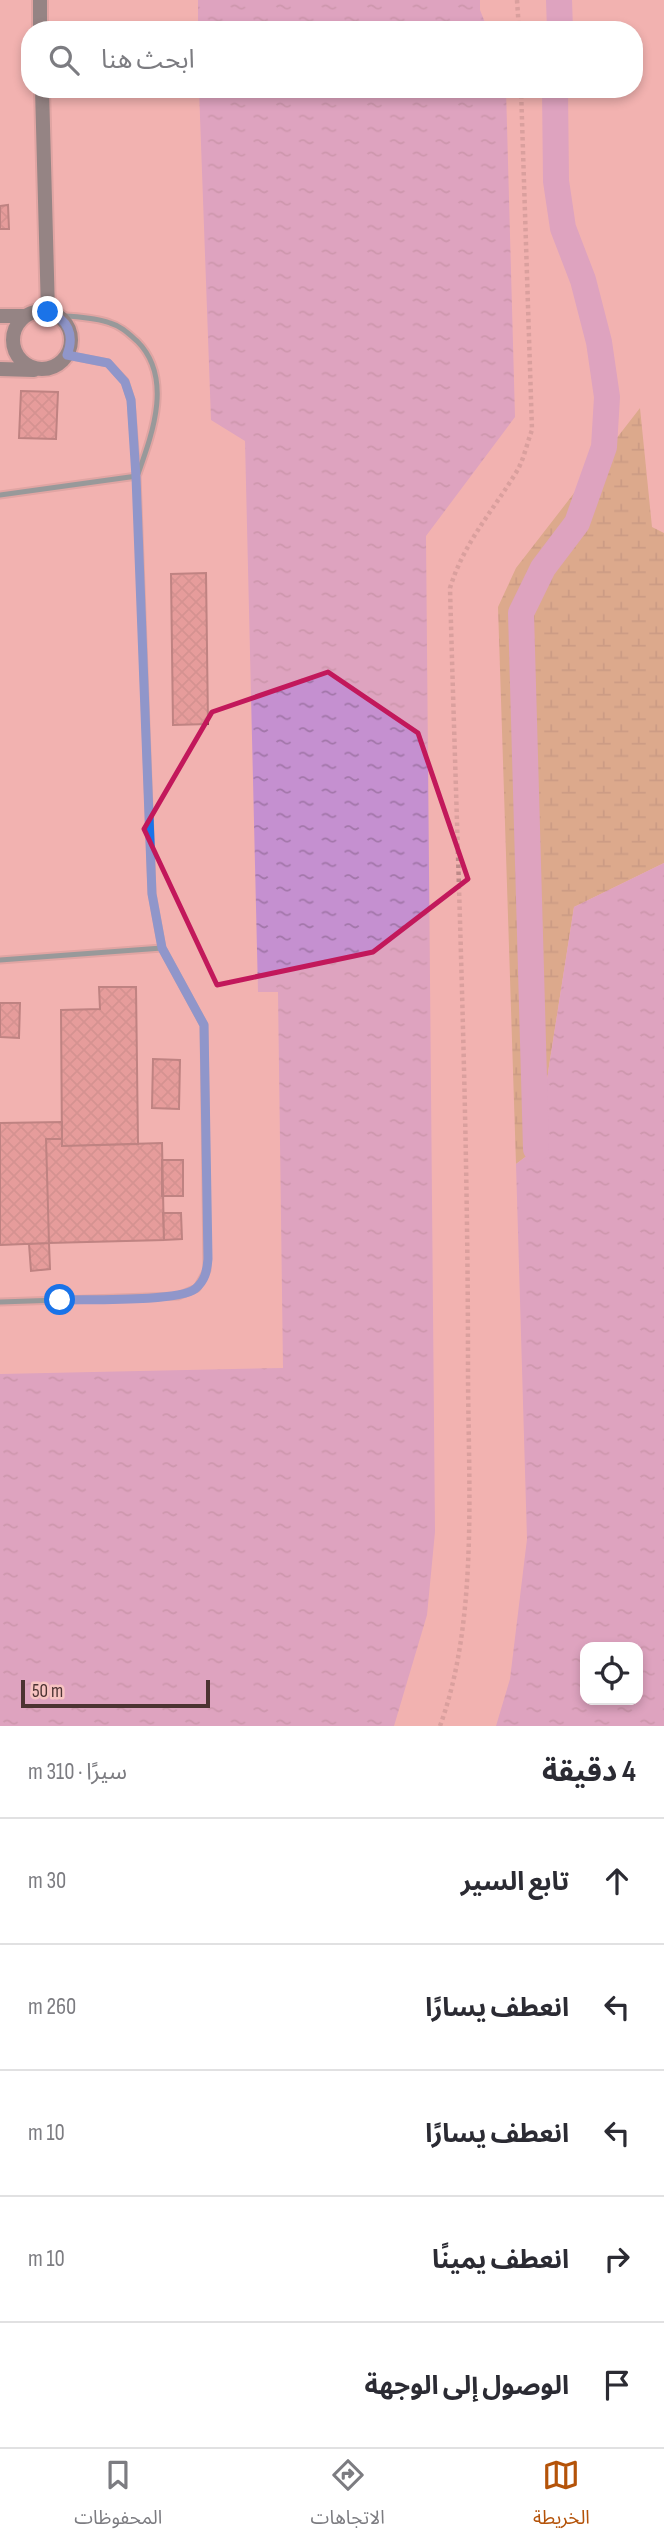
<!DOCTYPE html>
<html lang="ar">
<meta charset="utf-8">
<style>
:root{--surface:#fff;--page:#f2f2f3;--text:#2b2b33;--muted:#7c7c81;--line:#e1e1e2;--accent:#b45309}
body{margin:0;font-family:"Sofia Sans Condensed","Noto Sans Arabic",sans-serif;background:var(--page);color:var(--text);direction:rtl}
.controls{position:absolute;right:21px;bottom:21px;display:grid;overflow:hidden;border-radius:14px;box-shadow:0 4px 10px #0003}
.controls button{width:63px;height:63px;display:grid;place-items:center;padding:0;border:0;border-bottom:2px solid var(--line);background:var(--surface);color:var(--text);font:35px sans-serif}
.scale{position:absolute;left:21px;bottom:18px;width:189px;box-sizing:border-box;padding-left:7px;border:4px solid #4c3332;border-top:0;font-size:19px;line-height:24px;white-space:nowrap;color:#4c3332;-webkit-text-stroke:5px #f7c3c1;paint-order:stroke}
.stop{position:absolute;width:21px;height:21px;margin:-16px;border:5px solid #1a73e8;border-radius:50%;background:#fff}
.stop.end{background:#1a73e8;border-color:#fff;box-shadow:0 2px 7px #0008}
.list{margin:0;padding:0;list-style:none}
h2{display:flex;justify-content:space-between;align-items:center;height:91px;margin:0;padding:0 28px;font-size:30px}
h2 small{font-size:23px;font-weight:400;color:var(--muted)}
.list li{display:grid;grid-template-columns:46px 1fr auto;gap:21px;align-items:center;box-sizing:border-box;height:126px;padding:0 28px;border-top:2px solid var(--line)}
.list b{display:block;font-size:26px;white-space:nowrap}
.list em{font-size:23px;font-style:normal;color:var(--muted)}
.icon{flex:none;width:38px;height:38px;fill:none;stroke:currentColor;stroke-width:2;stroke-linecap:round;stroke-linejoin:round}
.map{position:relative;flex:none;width:664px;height:1726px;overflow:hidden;direction:ltr}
.search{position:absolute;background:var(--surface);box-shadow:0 4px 10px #0003;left:21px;right:21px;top:21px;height:77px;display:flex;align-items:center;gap:18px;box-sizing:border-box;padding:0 24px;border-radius:28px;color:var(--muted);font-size:26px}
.sheet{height:721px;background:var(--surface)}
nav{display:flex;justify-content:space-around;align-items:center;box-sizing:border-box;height:98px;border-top:2px solid var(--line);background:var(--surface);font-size:19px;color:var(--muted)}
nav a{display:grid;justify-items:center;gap:4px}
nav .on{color:var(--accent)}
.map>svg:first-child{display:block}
.wetland{fill:url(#wetland-marsh)}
.water{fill:url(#water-ripples);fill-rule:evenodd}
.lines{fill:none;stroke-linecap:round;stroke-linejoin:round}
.canal{stroke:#c590d0;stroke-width:26}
.building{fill:url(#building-cross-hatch);stroke:#804949;stroke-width:2}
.lane-casing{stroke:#ca9492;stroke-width:9}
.secondary-casing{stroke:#ca9492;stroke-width:18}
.path{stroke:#bd8988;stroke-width:4.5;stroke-dasharray:3.5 3.5;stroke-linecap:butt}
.lane{stroke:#2c7a7f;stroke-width:5}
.secondary{stroke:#244c4e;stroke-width:14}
.route{stroke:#1a73e8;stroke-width:9}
.marked{fill:none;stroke:#c2185b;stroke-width:5;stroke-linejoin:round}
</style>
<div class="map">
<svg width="664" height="1726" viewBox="0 0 664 1726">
<defs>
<pattern id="wetland-marsh" width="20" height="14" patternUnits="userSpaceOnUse" patternTransform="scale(1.75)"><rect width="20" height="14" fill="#c09d60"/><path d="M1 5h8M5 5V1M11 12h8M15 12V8" fill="none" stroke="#9e8150"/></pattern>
<pattern id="water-ripples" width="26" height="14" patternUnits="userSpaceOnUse" patternTransform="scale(1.75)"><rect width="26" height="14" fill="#c590d0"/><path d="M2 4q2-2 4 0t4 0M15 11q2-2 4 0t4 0" fill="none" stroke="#a276a9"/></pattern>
<pattern id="building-cross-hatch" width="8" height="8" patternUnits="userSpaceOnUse" patternTransform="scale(1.75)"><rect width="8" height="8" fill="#d88281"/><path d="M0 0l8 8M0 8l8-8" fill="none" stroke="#b16b6a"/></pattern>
</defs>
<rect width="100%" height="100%" fill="#f2b2b0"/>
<path class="wetland" d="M640,408L652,527L664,533V863L574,907L536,1149L516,1164L498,607L516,568Z"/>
<path class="water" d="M198,0H480V10L488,30H198Z
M199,89H506L515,417L426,536L435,1532L427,1615L394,1726H0V1374L283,1368L278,992H258L245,441L211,420Z
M664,863V1726H496L510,1679L527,1539L516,1164L536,1149L574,907ZM638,1647V1700H585V1647Z"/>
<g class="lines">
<path class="canal" d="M559,0L560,30
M536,1149L521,613L543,568L577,523L604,447L607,397L599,342L583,280L563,228L556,181L555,89"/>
</g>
<path class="building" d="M8,205L9,229H0V206Z
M21,391L58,392L56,439L19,438Z
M206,573L208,724L173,725L171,574Z
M99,987H136L138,1144L62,1146L61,1010L100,1009Z
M0,1003H20L19,1038L0,1037Z
M153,1059L180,1060L179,1109L152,1108Z
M62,1122V1139H46L49,1243L0,1245V1123Z
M46,1139H62V1146L162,1143L164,1240L49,1243Z
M162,1160H183V1196H162Z
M163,1213H181L182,1239L164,1240Z
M49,1243L50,1269L31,1271L29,1244Z"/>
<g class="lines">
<defs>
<path id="lane" d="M56,315C74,317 94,317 110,323C121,326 129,334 137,341C173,377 153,432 138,474
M0,495L137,476
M0,960L162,948
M0,1302L178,1296L197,1288L207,1270L204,1025L162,948L152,893L137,476L131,400L125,381L108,363L67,355"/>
<path id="secondary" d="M40,0V30
M42,89L48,312
M13 340a29 29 0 1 1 58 0a29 29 0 1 1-58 0Z
M0,316H25
M0,369L34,370"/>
</defs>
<use href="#lane" class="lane-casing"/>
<use href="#secondary" class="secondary-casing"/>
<path class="path" d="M517,0L519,30
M440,1726C479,1619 468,1481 468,1368C468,1108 457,847 450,588C464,542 493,511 517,471C524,459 527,443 532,430L521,89"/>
<use href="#lane" class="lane"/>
<use href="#secondary" class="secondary"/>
</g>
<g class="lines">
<path class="route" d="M48,312C68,319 75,335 67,355L108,363L125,382L131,400L136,477L152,894L162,948L204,1025L208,1259C207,1271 205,1281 195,1289C178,1302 86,1299 60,1300"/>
</g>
<path d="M0 0H664V1726H0ZM328,672L418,733L468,879L373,952L217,985L144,829L212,712Z" fill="#f2b2b0" fill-opacity=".55" fill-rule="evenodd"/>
<path class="marked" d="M328,672L418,733L468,879L373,952L217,985L144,829L212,712Z"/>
</svg>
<div class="controls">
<button><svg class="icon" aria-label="locate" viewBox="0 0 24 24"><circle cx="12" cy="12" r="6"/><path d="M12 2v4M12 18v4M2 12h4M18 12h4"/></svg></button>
</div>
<div class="scale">50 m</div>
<div class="stop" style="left:60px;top:1300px"></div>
<div class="stop end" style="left:48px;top:312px"></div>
<div class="search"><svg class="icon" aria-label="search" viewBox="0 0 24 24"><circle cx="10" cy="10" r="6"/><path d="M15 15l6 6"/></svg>ابحث هنا</div>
</div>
<section class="sheet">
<h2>4 دقيقة<small>سيرًا · 310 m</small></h2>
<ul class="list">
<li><svg class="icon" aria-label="ahead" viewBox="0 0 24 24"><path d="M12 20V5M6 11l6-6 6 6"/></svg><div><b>تابع السير</b></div><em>30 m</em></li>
<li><svg class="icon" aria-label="left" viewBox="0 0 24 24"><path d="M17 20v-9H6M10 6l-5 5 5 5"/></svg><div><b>انعطف يسارًا</b></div><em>260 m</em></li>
<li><svg class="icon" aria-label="left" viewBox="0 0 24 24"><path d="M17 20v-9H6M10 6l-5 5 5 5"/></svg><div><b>انعطف يسارًا</b></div><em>10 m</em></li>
<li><svg class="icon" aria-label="right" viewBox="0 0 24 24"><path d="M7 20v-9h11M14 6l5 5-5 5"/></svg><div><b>انعطف يمينًا</b></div><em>10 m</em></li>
<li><svg class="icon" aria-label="arrive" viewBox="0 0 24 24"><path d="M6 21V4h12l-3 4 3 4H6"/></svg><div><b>الوصول إلى الوجهة</b></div></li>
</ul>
</section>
<nav>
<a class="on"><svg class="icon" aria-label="map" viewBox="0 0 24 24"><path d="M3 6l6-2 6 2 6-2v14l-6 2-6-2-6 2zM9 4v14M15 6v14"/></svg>الخريطة</a>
<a><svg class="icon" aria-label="directions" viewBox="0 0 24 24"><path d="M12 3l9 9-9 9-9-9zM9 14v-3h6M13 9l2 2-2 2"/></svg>الاتجاهات</a>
<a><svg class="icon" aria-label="saved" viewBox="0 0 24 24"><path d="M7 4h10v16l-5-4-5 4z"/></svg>المحفوظات</a>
</nav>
